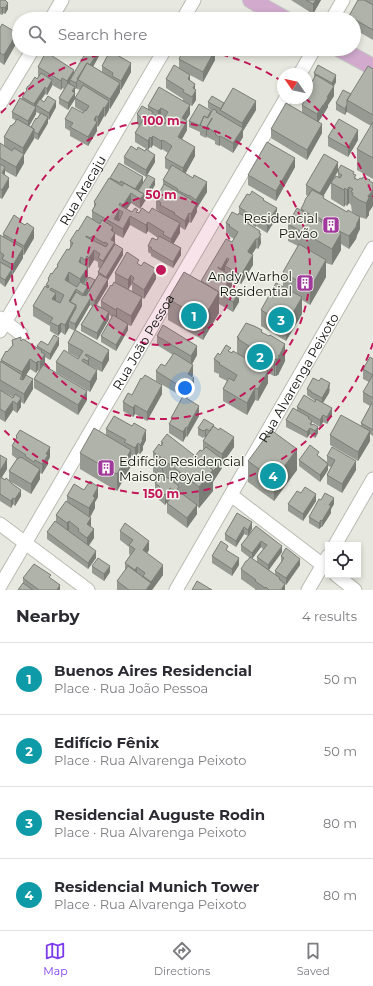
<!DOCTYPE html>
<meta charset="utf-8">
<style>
body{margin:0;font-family:Montserrat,sans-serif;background:#f2f2f3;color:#2b2b33}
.controls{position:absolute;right:12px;bottom:12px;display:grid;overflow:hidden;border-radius:0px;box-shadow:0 2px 6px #0003}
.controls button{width:36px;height:36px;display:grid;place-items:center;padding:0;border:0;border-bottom:1px solid #e1e1e2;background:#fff;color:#2b2b33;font:20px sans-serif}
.compass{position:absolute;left:277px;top:68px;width:36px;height:36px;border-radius:50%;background:#fff;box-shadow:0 2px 6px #0003;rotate:304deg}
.you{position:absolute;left:185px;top:388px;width:14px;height:14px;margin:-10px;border:3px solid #fff;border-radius:50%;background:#1a73e8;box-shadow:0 0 0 6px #1a73e833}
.badge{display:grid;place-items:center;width:26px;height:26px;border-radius:50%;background:#7c3aed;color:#fff;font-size:13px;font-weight:700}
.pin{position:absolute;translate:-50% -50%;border:2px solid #fff;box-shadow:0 1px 4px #0006}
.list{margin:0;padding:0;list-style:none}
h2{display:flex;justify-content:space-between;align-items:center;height:52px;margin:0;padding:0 16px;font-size:17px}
h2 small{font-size:13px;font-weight:400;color:#7c7c81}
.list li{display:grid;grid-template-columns:26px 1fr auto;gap:12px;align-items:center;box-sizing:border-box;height:72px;padding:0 16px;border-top:1px solid #e1e1e2}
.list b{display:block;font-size:15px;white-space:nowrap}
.list p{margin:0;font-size:13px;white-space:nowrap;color:#7c7c81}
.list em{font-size:13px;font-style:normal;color:#7c7c81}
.icon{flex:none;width:22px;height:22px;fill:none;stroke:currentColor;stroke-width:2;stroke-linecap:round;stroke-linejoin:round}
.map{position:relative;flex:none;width:373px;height:590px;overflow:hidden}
.search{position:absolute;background:#fff;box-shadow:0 2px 6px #0003;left:12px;right:12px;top:12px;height:44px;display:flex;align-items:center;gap:10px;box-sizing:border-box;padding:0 14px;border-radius:22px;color:#7c7c81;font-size:15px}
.sheet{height:340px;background:#fff}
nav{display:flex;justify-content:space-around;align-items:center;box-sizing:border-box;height:56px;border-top:1px solid #e1e1e2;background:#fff;font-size:11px;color:#7c7c81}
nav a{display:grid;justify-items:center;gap:2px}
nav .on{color:#7c3aed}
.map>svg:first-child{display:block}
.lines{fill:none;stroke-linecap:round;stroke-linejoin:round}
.minor-casing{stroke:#b9bbb3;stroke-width:15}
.major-casing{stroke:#c6c6c5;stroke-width:18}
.minor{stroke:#fff;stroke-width:13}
.major{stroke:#d1aace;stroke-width:16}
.wall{fill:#979a92;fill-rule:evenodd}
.shaded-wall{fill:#7b7d77}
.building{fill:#b0b3aa;stroke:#7b7d77;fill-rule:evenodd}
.ring{fill:none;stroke:#c2185b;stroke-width:2;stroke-dasharray:7 5}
.labels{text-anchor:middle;stroke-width:3;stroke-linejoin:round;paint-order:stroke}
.street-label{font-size:13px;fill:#10110e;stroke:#f4f6ed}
.poi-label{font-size:13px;fill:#10110e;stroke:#f4f6ed;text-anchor:end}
.centre{fill:#c2185b;stroke:#f4f6ed;stroke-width:2}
.ring-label{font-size:12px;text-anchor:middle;font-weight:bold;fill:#c2185b;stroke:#f4f6ed;stroke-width:3;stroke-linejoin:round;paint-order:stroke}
</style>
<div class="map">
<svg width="373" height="590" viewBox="0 0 373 590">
<rect width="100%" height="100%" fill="#e7e9e0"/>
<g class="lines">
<defs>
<g id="minor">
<path d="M 51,19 L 62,0"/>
<path d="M 183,19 L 194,0"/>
<path d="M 332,19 L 343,0"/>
<path d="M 300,74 L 314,49"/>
<path d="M 0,104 L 33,49"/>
<path d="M 0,318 L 21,334"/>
<path id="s1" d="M 0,331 L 165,49"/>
<path d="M 231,495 L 328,569"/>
<path d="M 0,524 L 88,590"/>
<path d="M 335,545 L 373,479"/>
<path d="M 336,575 L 355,590"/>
<path id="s2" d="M 0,586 L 286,98"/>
<path id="s3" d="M 176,590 L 373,248"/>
<path d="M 308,590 L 328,556"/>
</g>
<path id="major" d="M 251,0 L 285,19
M 340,49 L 373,67"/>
</defs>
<use href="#minor" class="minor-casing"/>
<use href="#major" class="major-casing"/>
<use href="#minor" class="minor"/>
<use href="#major" class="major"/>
</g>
<path class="wall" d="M 0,0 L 8,9 L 5,14 L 3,13 L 2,15 L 0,14 Z
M 291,0 L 321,0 L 313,14 Z
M 358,0 L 373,0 L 373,40 L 354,29 L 354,19 L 349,19 L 349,16 Z
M 0,28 L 17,42 L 4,65 L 0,62 Z
M 100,49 L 100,54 L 93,67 L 102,72 L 102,66 L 131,72 L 121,90 L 120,90 L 120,92 L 110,109 L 109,108 L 109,110 L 105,117 L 104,116 L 98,127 L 97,126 L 97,131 L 88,146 L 70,136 L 70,131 L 65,128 L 65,119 L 83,113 L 83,112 L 75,107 L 75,98 L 80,90 L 77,89 L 77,87 L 76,89 L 75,89 L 75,99 L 68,110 L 59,104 L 59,98 L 64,89 L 62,88 L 61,90 L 52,85 L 52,86 L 47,95 L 45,94 L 41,100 L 56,107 L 49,120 L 48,119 L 48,123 L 38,140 L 34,138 L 24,155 L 24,163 L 16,177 L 5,171 L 5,175 L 9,187 L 2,199 L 0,198 L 0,143 L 4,146 L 4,137 L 16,121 L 12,118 L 12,112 L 22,99 L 22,97 L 26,92 L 26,89 L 37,79 L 38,77 L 38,67 L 74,73 ZM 36,107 L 36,112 L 40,114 L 37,119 L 31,127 L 29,126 L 36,114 Z
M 184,49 L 216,49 L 215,50 L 215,60 L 203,82 L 190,75 L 190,81 L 196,100 L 192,106 L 183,101 L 183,99 L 166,88 L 166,79 L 179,68 L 179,59 Z
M 373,69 L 373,179 L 357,170 L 357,149 L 371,126 L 347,112 L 347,111 L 345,115 L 336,110 L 336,103 L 351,94 Z
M 314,73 L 336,82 L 334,86 L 334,96 L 328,105 L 328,107 L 323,115 L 318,122 L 322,133 L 307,160 L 271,138 L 271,129 L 302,112 L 302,105 L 308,95 L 308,88 L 314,79 Z
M 159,87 L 190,114 L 186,120 L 187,130 L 182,139 L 195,156 L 185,173 L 207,192 L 197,208 L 197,212 L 191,223 L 189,222 L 185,230 L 180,227 L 180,233 L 173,244 L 181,255 L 173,268 L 151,256 L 151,254 L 148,252 L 148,246 L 157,240 L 158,238 L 148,231 L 146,234 L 130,225 L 123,238 L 115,234 L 115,245 L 123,255 L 108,280 L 108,286 L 96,305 L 101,308 L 101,301 L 115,282 L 115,273 L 139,264 L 156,279 L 144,299 L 142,298 L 142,306 L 131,326 L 128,325 L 128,330 L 116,351 L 101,342 L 101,336 L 112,317 L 109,315 L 109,319 L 97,340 L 81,331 L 81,325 L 92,306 L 90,305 L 75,330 L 109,360 L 102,372 L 89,365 L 97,379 L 90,392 L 56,372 L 56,362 L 78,358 L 68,352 L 68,343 L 75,331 L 69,328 L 65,335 L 61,332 L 58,336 L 50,331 L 50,326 L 33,316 L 33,306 L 46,287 L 46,285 L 48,282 L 48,279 L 57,268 L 57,265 L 70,248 L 70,241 L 78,231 L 92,219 L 92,211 L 94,207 L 94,202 L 110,178 L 155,185 L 140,209 L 131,203 L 127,209 L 132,212 L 139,213 L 160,212 L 156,209 L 156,199 L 163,186 L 163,180 L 169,170 L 165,168 L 165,158 L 168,153 L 162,149 L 161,150 L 153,145 L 151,148 L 150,147 L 148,150 L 135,142 L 135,133 L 139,126 L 137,124 L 137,114 L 148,109 L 148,106 ZM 161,117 L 164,119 L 164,123 L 159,120 ZM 94,260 L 98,262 L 98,267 L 100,269 L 98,272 L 98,276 L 95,280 L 84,284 L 83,284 L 88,277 L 86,266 L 87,266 L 89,268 ZM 131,285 L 132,285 L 132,291 L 128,289 Z
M 208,102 L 224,103 L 256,110 L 243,131 L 243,137 L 233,153 L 220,145 L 219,146 L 215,144 L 215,141 L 207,137 L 207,135 L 206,138 L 200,135 L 200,132 L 189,127 L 189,121 L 211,112 L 212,111 L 208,108 Z
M 328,137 L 358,140 L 348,157 L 328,146 Z
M 124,157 L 155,162 L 146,177 L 124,164 Z
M 295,167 L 276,201 L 248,185 L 248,175 Z
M 338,170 L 354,174 L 356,179 L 358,180 L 360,178 L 369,212 L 369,215 L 366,219 L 360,217 L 360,229 L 357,235 L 356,239 L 349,249 L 341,244 L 341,250 L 332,265 L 326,263 L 326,277 L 310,305 L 302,300 L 302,314 L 286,341 L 261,326 L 261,310 L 283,286 L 283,272 L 298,246 L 288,241 L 288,224 L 301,211 L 301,209 L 308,196 L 306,195 L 306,185 L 338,171 L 334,178 L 335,178 L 338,177 ZM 331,183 L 331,199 L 344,207 L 345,205 L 347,206 L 349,203 L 351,205 L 352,212 L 356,214 L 347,212 L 324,199 L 323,196 Z
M 250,195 L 264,200 L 277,217 L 267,233 L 256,226 L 255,227 L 249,223 L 249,224 L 260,234 L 261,243 L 258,249 L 256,248 L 252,254 L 253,265 L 241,284 L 232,279 L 232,286 L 230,288 L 239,302 L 233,312 L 219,304 L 219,313 L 203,340 L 168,320 L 168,299 L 201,281 L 232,242 L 234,239 L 229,236 L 229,234 L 226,233 L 226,223 L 238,215 L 239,213 L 239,207 Z
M 21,222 L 34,238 L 24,255 L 23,255 L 23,258 L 5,287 L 0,283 L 0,235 L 3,237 L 3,234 Z
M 262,332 L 285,361 L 279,373 L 279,372 L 279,374 L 276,376 L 274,376 L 268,373 L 268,383 L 258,401 L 255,400 L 247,415 L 223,401 L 223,389 L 227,381 L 219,377 L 219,374 L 214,372 L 214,359 L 220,355 L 231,352 L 237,354 L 237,337 Z
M 157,336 L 197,355 L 192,364 L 193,375 L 192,376 L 194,387 L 187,399 L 199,416 L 187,437 L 186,436 L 183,442 L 169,433 L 169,424 L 171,421 L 171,418 L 183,397 L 156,381 L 156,371 L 165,366 L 173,355 L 157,345 Z
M 12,340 L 21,341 L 37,348 L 37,346 L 59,345 L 50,360 L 45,357 L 45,364 L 44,365 L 87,400 L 78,415 L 34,388 L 34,379 L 39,371 L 38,370 L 36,373 L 30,369 L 26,375 L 33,389 L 24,404 L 21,402 L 21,407 L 17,413 L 13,410 L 5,422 L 0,419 L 0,390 L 13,398 L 13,397 L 0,390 L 0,361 L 1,362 L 1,360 L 12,346 Z
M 373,359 L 373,436 L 370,434 L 370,441 L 358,461 L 330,445 L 330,435 L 361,426 L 361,423 L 370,406 L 363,402 L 363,392 L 369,382 L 363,379 L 363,369 Z
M 307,389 L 330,389 L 329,393 L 323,403 L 332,415 L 327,424 L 323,422 L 320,427 L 312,422 L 312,425 L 318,433 L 315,438 L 310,434 L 307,438 L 286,427 L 286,420 L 297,411 L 297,407 L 315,402 L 315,401 L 307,395 Z
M 162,394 L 147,421 L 135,414 L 133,417 L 123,411 L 123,402 L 132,395 Z
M 214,427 L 234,447 L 222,464 L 222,468 L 213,482 L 213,491 L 199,508 L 197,506 L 197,514 L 187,528 L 167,513 L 167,503 L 171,498 L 165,505 L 158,499 L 158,495 L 155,493 L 155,483 L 159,477 L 153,473 L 153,452 L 161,446 L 161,442 L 195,456 L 203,450 L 203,441 L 205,438 L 204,437 L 203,438 L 198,435 L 198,428 Z
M 106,429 L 146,440 L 143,446 L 143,450 L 140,454 L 138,453 L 135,458 L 131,455 L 131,466 L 117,491 L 80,469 L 80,453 L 106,435 Z
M 16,436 L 50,457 L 48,461 L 48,464 L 42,474 L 40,473 L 40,479 L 31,494 L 11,482 L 11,483 L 21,496 L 15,506 L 13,504 L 11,508 L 0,501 L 0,455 L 7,469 L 2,477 L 5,480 L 9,480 L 9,471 L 17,459 L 12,455 L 12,446 L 16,439 Z
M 319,456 L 327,462 L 327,456 L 356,470 L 342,493 L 327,484 L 327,475 L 331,467 L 328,466 L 328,470 L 320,482 L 299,466 L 299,460 Z
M 248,461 L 297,470 L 274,501 L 248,482 Z
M 84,490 L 98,497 L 95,502 L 95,508 L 90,518 L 91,526 L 94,538 L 89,546 L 96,558 L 88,569 L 47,539 L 47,532 L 56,521 L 56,515 L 67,501 L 67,496 Z
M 301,493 L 316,501 L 303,521 L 288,511 L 288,504 Z
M 321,500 L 334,504 L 331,509 L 331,513 L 322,527 L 321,527 L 319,529 L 309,523 L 309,517 Z
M 237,513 L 252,529 L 248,535 L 256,526 L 282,552 L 269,570 L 275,575 L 275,571 L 281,562 L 281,556 L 300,565 L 286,585 L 285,584 L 285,590 L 255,590 L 255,589 L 241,579 L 241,569 L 250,558 L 241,551 L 241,545 L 248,536 L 244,534 L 236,547 L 225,540 L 225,534 ZM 261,547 L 263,549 L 257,557 L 257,562 L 252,559 Z
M 120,531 L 149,550 L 147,553 L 163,575 L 152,590 L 117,590 L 117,581 L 125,571 L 125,563 L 130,555 L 129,554 L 129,547 L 120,540 Z
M 228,551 L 239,565 L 232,576 L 212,563 L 212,556 Z
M 92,566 L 110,572 L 104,581 L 92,573 Z
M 23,578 L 51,579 L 60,590 L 18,590 L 23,583 Z"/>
<path class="shaded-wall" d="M 316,0 L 321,0 L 313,14 L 313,4 Z
M 8,3 L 8,9 L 5,14 L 5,8 Z
M 3,7 L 3,13 L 2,15 L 2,8 Z
M 17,33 L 17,42 L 4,65 L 4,55 Z
M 100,49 L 100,54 L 90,72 L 90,66 Z
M 215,50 L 215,60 L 203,82 L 203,72 Z
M 131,63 L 131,72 L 121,90 L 121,81 Z
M 74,70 L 74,79 L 70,80 L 70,86 L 67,91 L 67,81 Z
M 190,75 L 190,84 L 188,79 Z
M 336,75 L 336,82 L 332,89 L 334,86 L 334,96 L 328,105 L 328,107 L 323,115 L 323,106 L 327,97 L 332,89 L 332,83 Z
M 62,78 L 62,88 L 61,90 L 61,81 Z
M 52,80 L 52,86 L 47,95 L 47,89 Z
M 77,80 L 77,87 L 76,89 L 76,83 Z
M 120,83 L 120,92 L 110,109 L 110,99 Z
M 195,84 L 195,92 L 196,90 L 196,100 L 192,106 L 193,88 Z
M 45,87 L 45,94 L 37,106 L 36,105 L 36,114 L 28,128 L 28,121 L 34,110 L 34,104 Z
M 75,87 L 75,99 L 68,110 L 68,103 L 72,91 Z
M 56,101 L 56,107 L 49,120 L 49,113 Z
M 109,101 L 109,110 L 105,117 L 105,108 Z
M 256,101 L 256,110 L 243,131 L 243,137 L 233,153 L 233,143 L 242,129 L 242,123 Z
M 347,104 L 347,111 L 345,115 L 345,109 Z
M 190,105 L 190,114 L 182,127 L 182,118 Z
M 323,105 L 323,115 L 317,124 L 317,114 Z
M 104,107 L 104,116 L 98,127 L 98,117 Z
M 161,108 L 161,117 L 158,121 L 158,111 Z
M 96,116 L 96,123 L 97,122 L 97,131 L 88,146 L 88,137 L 94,120 Z
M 48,117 L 48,123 L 38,140 L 38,134 Z
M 212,118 L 212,128 L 207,127 L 207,135 L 206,138 L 206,128 Z
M 187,121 L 187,130 L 178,146 L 178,137 Z
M 322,124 L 322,133 L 307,160 L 307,150 Z
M 34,129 L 34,139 L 24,155 L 24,163 L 16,177 L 16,167 L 23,156 L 23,148 Z
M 358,130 L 358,140 L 348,157 L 348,148 Z
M 153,136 L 153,145 L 151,148 L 151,138 Z
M 220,136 L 220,145 L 219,146 L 219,137 Z
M 150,137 L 150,147 L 148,150 L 148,141 Z
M 162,140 L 162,149 L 161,150 L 161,141 Z
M 195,147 L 195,156 L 183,178 L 183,168 Z
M 155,155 L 155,162 L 146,177 L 146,170 Z
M 295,158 L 295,167 L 276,201 L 276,191 Z
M 338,162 L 338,171 L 320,202 L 320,193 Z
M 5,167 L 5,177 L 2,173 Z
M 143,177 L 143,183 L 135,196 L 135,190 Z
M 9,178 L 9,187 L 2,199 L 2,190 Z
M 155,179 L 155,185 L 140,209 L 140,199 Z
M 207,182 L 207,192 L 197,208 L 197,212 L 191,223 L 191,214 L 196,204 L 196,200 Z
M 349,187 L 349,203 L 347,206 L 347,190 Z
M 345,188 L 345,205 L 344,207 L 344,190 Z
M 373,190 L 373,206 L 369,212 L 369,215 L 366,219 L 366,203 L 368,196 Z
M 131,193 L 131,203 L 123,214 L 123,205 Z
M 120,203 L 119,220 L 116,225 L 114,219 Z
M 277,208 L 277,217 L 267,233 L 267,223 Z
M 189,213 L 189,222 L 185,230 L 185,221 Z
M 130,216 L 130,225 L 123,238 L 123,229 Z
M 256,216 L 256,226 L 255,227 L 255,218 Z
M 360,217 L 360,229 L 357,235 L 356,239 L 349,249 L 349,236 Z
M 148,222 L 148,231 L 146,234 L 146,225 Z
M 180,223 L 180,233 L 171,248 L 171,239 Z
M 113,227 L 113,236 L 115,233 L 115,252 L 103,270 L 103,261 L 111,230 Z
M 34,228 L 34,238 L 24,255 L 24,246 Z
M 260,231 L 261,243 L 258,249 L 258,239 L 259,233 Z
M 341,233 L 341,250 L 332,265 L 332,249 Z
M 256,239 L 256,248 L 248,261 L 248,251 Z
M 23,248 L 23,258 L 13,274 L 13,265 Z
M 181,248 L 181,255 L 173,268 L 173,262 Z
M 123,249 L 123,255 L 108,280 L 108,286 L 95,308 L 95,301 L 106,282 L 106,277 Z
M 94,250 L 94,260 L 89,268 L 89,258 Z
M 253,255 L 253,265 L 241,284 L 241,275 Z
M 87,256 L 87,266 L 85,269 L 85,260 Z
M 81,257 L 81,267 L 79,262 Z
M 227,258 L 227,266 L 225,266 L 225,270 L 221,278 L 221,269 Z
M 326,260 L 326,277 L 310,305 L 310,288 Z
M 88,267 L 88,277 L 80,289 L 80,279 Z
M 12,269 L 12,275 L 5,287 L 5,280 Z
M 156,269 L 156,279 L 144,299 L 144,290 Z
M 69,272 L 69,282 L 65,280 Z
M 131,275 L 131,285 L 128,290 L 128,280 Z
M 232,276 L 232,286 L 226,295 L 226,285 Z
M 88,286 L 88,292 L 83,303 L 83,294 Z
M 76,289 L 76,298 L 72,306 L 69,301 Z
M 219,292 L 219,313 L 203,340 L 203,319 Z
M 56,293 L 56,302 L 52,299 Z
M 239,293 L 239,302 L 233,312 L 233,302 Z
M 142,297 L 142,306 L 131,326 L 131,316 Z
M 302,297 L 302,314 L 286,341 L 286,325 Z
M 90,299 L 90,305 L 75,331 L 75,324 Z
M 76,305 L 76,315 L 69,321 L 69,328 L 65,335 L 65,325 Z
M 117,308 L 117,318 L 116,320 L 116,310 Z
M 109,312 L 109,319 L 97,340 L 97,333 Z
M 61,323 L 61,332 L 58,336 L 58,326 Z
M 128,324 L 128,330 L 116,351 L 116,345 Z
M 59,338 L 59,345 L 50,360 L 50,354 Z
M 285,344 L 285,361 L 279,373 L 279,356 Z
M 197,346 L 197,355 L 191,366 L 191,356 Z
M 253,346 L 253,363 L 252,364 L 252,348 Z
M 109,350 L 109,360 L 102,372 L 102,363 Z
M 42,351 L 42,359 L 45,354 L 45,364 L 40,372 L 40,362 L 41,352 Z
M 279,357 L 279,374 L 276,376 L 276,360 Z
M 30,359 L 30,369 L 22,381 L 22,372 Z
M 89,359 L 89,368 L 88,370 L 88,361 Z
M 275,359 L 275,376 L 274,376 L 274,360 Z
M 38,361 L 38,370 L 36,373 L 36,363 Z
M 193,365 L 193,375 L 188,383 L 188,374 Z
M 97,370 L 97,379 L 90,392 L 90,382 Z
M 268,371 L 268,383 L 258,401 L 258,389 Z
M 194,378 L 194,387 L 186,399 L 186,390 Z
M 33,379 L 33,389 L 24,404 L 24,394 Z
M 330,383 L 329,393 L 322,404 L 322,398 Z
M 162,385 L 162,394 L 147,421 L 147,412 Z
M 255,388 L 255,400 L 247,415 L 247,403 Z
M 87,391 L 87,400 L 78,415 L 78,405 Z
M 21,398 L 21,407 L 17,413 L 17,404 Z
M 13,401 L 13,410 L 5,422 L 5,412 Z
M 135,405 L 135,414 L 133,417 L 133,408 Z
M 199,406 L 199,416 L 187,437 L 187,428 Z
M 332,408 L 332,415 L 327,424 L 327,417 Z
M 323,415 L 323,422 L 320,427 L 320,420 Z
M 186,427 L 186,436 L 183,442 L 183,432 Z
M 318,427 L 318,433 L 315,438 L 315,431 Z
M 310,428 L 310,434 L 307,438 L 307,432 Z
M 206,429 L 206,436 L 205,438 L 205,431 Z
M 146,430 L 146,440 L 143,446 L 143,450 L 140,454 L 140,445 L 142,439 Z
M 370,431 L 370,441 L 358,461 L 358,452 Z
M 234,437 L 234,447 L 222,464 L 222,454 Z
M 138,443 L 138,453 L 135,458 L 135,448 Z
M 50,447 L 50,457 L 48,461 L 48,464 L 42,474 L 42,464 L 46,454 Z
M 297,449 L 297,470 L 274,501 L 274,480 Z
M 131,450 L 131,466 L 117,491 L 117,474 Z
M 163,457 L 163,478 L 162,479 L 162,458 Z
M 7,459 L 7,469 L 0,480 L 0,471 Z
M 222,459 L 222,468 L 213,482 L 213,491 L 199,508 L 199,487 Z
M 356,461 L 356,470 L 342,493 L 342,484 Z
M 328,464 L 328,470 L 320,482 L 320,475 Z
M 40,469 L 40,479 L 31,494 L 31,484 Z
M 98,487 L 98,497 L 95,502 L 95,508 L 89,518 L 89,508 L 93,496 Z
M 170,488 L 170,498 L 165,505 L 165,495 Z
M 21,490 L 21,496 L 15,506 L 15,499 Z
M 316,494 L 316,501 L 303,521 L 303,514 Z
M 13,498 L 13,504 L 11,508 L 11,501 Z
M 334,498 L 334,504 L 331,509 L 331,513 L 322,527 L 322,521 L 329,505 Z
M 197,505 L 197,514 L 187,528 L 187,518 Z
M 91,518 L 91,528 L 87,524 Z
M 321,520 L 321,527 L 319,529 L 319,523 Z
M 69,521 L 69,530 L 67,532 L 67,523 Z
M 252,522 L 252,529 L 248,536 L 248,530 Z
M 244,527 L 244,534 L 236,547 L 236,541 Z
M 94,529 L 94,538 L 87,547 L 87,538 Z
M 149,541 L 149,550 L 143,560 L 143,550 Z
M 261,541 L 261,547 L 252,559 L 252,553 Z
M 282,546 L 282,552 L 268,571 L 268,565 Z
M 96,551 L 96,558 L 88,569 L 88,563 Z
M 239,558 L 239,565 L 232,576 L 232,569 Z
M 300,559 L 300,565 L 286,585 L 286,578 Z
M 163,565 L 163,575 L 152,590 L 146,590 L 151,584 L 151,582 Z
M 110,566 L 110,572 L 104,581 L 104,574 Z
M 137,567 L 137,577 L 135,580 L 135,570 Z
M 285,584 L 285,590 L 281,590 Z
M 60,585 L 60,590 L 57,590 Z"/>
<path class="building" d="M 0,0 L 5,0 L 8,3 L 5,8 L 3,7 L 2,8 L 0,7 Z
M 306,0 L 316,0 L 313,4 Z
M 358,0 L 364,0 L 373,5 L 373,30 L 349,16 Z
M 252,12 L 265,19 L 249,19 Z
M 2,24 L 17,33 L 4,55 L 0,53 L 0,28 Z
M 88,49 L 100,49 L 90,65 L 87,63 L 76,83 L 70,80 Z
M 184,49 L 191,50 L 191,49 L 213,49 L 215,50 L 203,72 L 179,59 Z
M 110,51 L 131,63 L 121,81 L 112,76 L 113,73 L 102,66 Z
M 46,52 L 74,70 L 67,81 L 62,78 L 61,81 L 38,67 Z
M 87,63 L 120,83 L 110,99 L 77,79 Z
M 174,65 L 190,75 L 188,79 L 195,84 L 193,88 L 196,90 L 192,97 L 183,92 L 184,90 L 166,79 Z
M 318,65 L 336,75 L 332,83 L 314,73 Z
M 368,66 L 373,69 L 373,115 L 347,100 Z
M 41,73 L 52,80 L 47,89 L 45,87 L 34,104 L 22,97 L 27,90 L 26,89 L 28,86 L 29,86 L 35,77 L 37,79 Z
M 316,75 L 334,86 L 327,97 L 328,98 L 323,106 L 323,105 L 317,114 L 302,105 L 306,98 L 307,98 L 307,96 L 311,90 L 308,88 Z
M 68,83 L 75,87 L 72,91 L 75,93 L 68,103 L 59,98 Z
M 83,85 L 109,101 L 105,108 L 104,107 L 98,117 L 96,116 L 94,120 L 97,122 L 88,137 L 70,127 L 73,123 L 65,119 L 72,107 L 83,113 L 85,110 L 86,111 L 89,106 L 75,98 Z
M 159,87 L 190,105 L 182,118 L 187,121 L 178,137 L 195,147 L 183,168 L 165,158 L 172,146 L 166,142 L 162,140 L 161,141 L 153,136 L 151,138 L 150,137 L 148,141 L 135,133 L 143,120 L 137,114 L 142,106 L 153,112 L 151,115 L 165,124 L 167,120 L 164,118 L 168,112 L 161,108 L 158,111 L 148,106 Z
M 233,88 L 256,101 L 242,123 L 220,110 Z
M 343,90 L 351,94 L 347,100 L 347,104 L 345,109 L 336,103 Z
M 48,96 L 56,101 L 49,113 L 36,105 L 40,99 L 44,102 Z
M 212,96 L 224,103 L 221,109 L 208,102 Z
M 20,98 L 36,107 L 28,121 L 12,112 Z
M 286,103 L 322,124 L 307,150 L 271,129 Z
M 199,104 L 211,111 L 207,118 L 204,116 L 200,125 L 201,126 L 189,121 Z
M 213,109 L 217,111 L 216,112 L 243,128 L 233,143 L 220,136 L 219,137 L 215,134 L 216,133 L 207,127 L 212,119 L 212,118 L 206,128 L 200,125 L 204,116 L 208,118 Z
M 41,113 L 48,117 L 38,134 L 34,132 L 34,129 L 31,127 L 36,118 L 37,119 Z
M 17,119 L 34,129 L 23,148 L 4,137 L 11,125 L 12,126 L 13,124 L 14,124 Z
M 339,119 L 358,130 L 348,148 L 328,137 Z
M 373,122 L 373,158 L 357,149 Z
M 267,142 L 295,158 L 276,191 L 248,175 Z
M 0,143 L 12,151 L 14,148 L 24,154 L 16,167 L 0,158 Z
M 131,146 L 137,150 L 138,147 L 145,151 L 146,149 L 155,155 L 146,170 L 124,157 Z
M 324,154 L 338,162 L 320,193 L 306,185 Z
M 119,163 L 143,177 L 135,189 L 124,183 L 121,181 L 120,183 L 110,178 Z
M 0,164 L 5,167 L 2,173 L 9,178 L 2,190 L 0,189 Z
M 172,165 L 193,178 L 194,175 L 207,182 L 196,200 L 189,195 L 189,196 L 177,190 L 178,189 L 163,180 Z
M 341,165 L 354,172 L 353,174 L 356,175 L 354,178 L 358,180 L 360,178 L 362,179 L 363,177 L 370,180 L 369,180 L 373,183 L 373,190 L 368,196 L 369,198 L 366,203 L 359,200 L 352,195 L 353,193 L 351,192 L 353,189 L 349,187 L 347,190 L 345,188 L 344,190 L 331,183 L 334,178 L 335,178 L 336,176 L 340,178 L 342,175 L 338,173 L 339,171 L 338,170 Z
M 148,175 L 155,179 L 144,197 L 144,194 L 138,191 Z
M 109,178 L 122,186 L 124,183 L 144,194 L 140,199 L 131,193 L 123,205 L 120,203 L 119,205 L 132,212 L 135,208 L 138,210 L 136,212 L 139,213 L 142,208 L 149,213 L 152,208 L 180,223 L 171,239 L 164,235 L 163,234 L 164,232 L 148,222 L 146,225 L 130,216 L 123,229 L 92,211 L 96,204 L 94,202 ZM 119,210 L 123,212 L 119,221 L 114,219 Z
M 164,184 L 197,203 L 191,214 L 189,213 L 185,221 L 174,214 L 175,213 L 160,205 L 161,203 L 156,199 Z
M 312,190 L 324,196 L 323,198 L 347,212 L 348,210 L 360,217 L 357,223 L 356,227 L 349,236 L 337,230 L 338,229 L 314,215 L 313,216 L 301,209 L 304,203 L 306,198 L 308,196 Z
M 252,191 L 264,199 L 263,200 L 277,208 L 267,223 L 256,216 L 255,218 L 239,207 L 247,194 L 250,195 Z
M 297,208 L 341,233 L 332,249 L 288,224 Z
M 232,212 L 238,215 L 239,213 L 249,219 L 247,223 L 260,231 L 259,233 L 261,234 L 258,239 L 256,239 L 248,251 L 248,252 L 253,255 L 241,275 L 225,266 L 229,259 L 227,258 L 221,269 L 218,267 L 218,268 L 232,276 L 226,285 L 239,293 L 233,302 L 219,294 L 219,292 L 201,281 L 226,239 L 232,242 L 238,232 L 229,226 L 230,225 L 226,223 Z
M 14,215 L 21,220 L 20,222 L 25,225 L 27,223 L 34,228 L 24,246 L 3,234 Z
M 87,216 L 100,224 L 102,220 L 113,227 L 111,230 L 115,233 L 111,240 L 115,242 L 103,261 L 98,258 L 100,254 L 94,250 L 89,258 L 87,256 L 85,260 L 81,257 L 79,262 L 88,267 L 80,279 L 69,272 L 65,280 L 77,287 L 80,282 L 88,286 L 83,294 L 76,289 L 69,301 L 76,305 L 65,325 L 61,323 L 58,326 L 50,322 L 53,318 L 33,306 L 45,286 L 48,288 L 49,286 L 46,285 L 49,280 L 48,279 L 51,273 L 52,274 L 56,268 L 57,268 L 58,266 L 57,265 L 67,249 L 69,250 L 73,243 L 70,241 L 77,230 L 78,231 ZM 86,236 L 91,238 L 92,236 L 104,243 L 105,242 L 108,244 L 106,247 L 86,237 ZM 51,288 L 64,295 L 60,303 L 52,299 L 56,293 L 50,290 Z
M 0,235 L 23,248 L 13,265 L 2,259 L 4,255 L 0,252 Z
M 159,236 L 181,248 L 173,262 L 151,249 L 152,248 L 148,246 L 152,238 L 157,240 Z
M 115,244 L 123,249 L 106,277 L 98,272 Z
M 299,244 L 326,260 L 310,288 L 283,272 Z
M 127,252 L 139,260 L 137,263 L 141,266 L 144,262 L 156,269 L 144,290 L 132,282 L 134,278 L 131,275 L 128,280 L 115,273 Z
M 0,262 L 12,269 L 5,280 L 0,277 Z
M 184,272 L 219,292 L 203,319 L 168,299 Z
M 99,274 L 108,279 L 95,301 L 90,299 L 75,324 L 69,321 L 76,308 L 76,305 L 70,302 L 76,292 L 83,296 L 84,295 L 86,296 Z
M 89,277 L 95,280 L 88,292 L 88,286 L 84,284 Z
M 114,282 L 142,297 L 131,316 L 117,308 L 116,310 L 101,301 L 111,285 L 112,286 Z
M 276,283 L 302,297 L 286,325 L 261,310 Z
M 94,304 L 109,312 L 97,333 L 81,325 Z
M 113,315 L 128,324 L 116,345 L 101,336 Z
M 246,323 L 254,326 L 262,330 L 261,332 L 269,336 L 270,335 L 285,344 L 279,356 L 278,355 L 279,357 L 276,360 L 275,359 L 274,360 L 260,352 L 261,351 L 253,346 L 252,348 L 238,339 L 239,338 L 237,337 L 238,336 Z
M 163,325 L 197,346 L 191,356 L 157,336 Z
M 75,330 L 109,350 L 102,363 L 86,354 L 85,355 L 89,358 L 89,359 L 88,361 L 83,359 L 82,361 L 97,370 L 90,382 L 56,362 L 64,350 L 78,359 L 83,351 L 68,343 Z
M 54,335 L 59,338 L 50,354 L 37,346 L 41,341 L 48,345 Z
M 21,337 L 21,341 L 23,339 L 42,351 L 41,352 L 45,354 L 40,362 L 38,361 L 36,363 L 30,359 L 22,372 L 1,360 L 6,351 L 7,352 L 13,345 L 12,340 Z
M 226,345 L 231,348 L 228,351 L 232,353 L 233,351 L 268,371 L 258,389 L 255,388 L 247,403 L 223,389 L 229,378 L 234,381 L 237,375 L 219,364 L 220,363 L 214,359 L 218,353 L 220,355 Z
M 174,353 L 193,365 L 188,374 L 194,378 L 186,390 L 156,371 L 161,364 L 165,366 Z
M 370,357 L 373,359 L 373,398 L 363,392 L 373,375 L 363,369 Z
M 0,361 L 22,375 L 20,379 L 23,380 L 26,375 L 33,379 L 24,394 L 0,380 Z
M 43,365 L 87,391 L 78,405 L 34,379 Z
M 145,375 L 162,385 L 147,412 L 135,405 L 133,408 L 123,402 L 128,393 L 132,395 L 141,378 L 142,379 Z
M 313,378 L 319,381 L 321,378 L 330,383 L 328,386 L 329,386 L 322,398 L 311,392 L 311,391 L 307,389 Z
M 0,390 L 13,398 L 15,394 L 21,398 L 17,404 L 13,401 L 5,412 L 0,409 Z
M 304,395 L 315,402 L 316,399 L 332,408 L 327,417 L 323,415 L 320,420 L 297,407 Z
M 183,396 L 199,406 L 187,428 L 186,427 L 183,432 L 169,424 L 172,419 L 171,418 Z
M 372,403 L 373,404 L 373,430 L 361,423 Z
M 293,408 L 309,417 L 308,418 L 312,421 L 310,424 L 312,425 L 313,424 L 318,427 L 315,431 L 310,428 L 307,432 L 286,420 Z
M 341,415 L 370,431 L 358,452 L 330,435 Z
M 114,416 L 132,426 L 134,423 L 146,430 L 142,439 L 143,440 L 140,445 L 138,443 L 135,448 L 124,442 L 126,440 L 106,429 Z
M 204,419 L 214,425 L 210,431 L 206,429 L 205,431 L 204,430 L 203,431 L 198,428 Z
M 213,426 L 219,430 L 220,428 L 234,437 L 222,454 L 203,441 Z
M 94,428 L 131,450 L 117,474 L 80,453 Z
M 20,430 L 50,447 L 46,454 L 48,455 L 42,464 L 35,460 L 34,462 L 25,456 L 26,455 L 12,446 L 17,437 L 16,436 Z
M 271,430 L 297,449 L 274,480 L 248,461 Z
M 167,434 L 213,470 L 199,487 L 164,460 L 166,459 L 163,457 L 162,458 L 153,452 L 159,444 L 161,446 L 163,443 L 161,442 Z
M 310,445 L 319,452 L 317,455 L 328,464 L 320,475 L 299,460 Z
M 206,447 L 222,459 L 213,472 L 213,470 L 195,456 L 200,450 L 202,451 Z
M 332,447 L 356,461 L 342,484 L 327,475 L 335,460 L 327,456 Z
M 0,455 L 7,459 L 0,471 Z
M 19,457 L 21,458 L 21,457 L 40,469 L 31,484 L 9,471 L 17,459 L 18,459 Z
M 162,474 L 179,486 L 177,490 L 197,505 L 187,518 L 167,503 L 175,492 L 170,488 L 165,495 L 158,490 L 160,487 L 155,483 Z
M 0,477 L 5,480 L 6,478 L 11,482 L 11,483 L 21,490 L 15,499 L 13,498 L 11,501 L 0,494 Z
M 90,481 L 98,487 L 93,496 L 95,498 L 89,508 L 67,496 L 74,484 L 84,490 Z
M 305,487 L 316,494 L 303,514 L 288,504 L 297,491 L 301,493 Z
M 325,493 L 334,498 L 329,505 L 331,506 L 322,521 L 321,520 L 319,523 L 309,517 L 319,499 L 321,500 Z
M 66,501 L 91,518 L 87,524 L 94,529 L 87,538 L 78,531 L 79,529 L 69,521 L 67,523 L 56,515 Z
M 237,513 L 252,522 L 248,530 L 244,527 L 236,541 L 225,534 Z
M 55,521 L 96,551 L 88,563 L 47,532 Z
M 125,523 L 149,541 L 143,550 L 163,565 L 151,582 L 143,576 L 145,573 L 137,567 L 135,570 L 125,563 L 135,549 L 129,545 L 133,540 L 120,531 Z
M 256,526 L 282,546 L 268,565 L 257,557 L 267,545 L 261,541 L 252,553 L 241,545 Z
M 221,541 L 228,546 L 226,550 L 239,558 L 232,569 L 212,556 Z
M 286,548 L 300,559 L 286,578 L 275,571 L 284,558 L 281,556 Z
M 250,557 L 280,578 L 279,579 L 285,584 L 281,590 L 269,590 L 266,587 L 265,588 L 255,581 L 256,580 L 241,569 L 246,561 L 247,561 Z
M 98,558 L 110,566 L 104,574 L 92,566 Z
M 34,564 L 51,575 L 49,577 L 60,585 L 57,590 L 39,590 L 23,578 Z
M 128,566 L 151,583 L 146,590 L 129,590 L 117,581 Z
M 197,581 L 212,590 L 192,590 Z
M 23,583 L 33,590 L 18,590 Z"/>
<circle cx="161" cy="270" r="75" fill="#c2185b" fill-opacity=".12"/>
<g class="ring">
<circle cx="161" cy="270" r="75"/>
<circle cx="161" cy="270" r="149"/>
<path d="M373 343A224 224 0 0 1 1 427M1 113A224 224 0 0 1 124 49M198 49A224 224 0 0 1 283 82M305 98A224 224 0 0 1 373 197"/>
</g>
<defs>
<symbol id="building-square" viewBox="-11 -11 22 22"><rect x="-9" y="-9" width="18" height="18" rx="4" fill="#a1399c" stroke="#f4f6ed"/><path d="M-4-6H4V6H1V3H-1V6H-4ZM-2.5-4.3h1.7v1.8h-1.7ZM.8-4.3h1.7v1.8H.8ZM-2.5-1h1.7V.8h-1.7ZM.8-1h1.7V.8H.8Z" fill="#fff"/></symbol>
</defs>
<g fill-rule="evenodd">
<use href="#building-square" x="321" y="215" width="20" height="20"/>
<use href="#building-square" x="295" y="273" width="20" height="20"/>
<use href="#building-square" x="96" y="458" width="20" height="20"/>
</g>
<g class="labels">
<g class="street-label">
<text dy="5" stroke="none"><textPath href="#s1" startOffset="163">Rua Aracaju</textPath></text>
<text dy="5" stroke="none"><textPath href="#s2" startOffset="283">Rua João Pessoa</textPath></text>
<text dy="5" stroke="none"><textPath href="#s3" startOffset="245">Rua Alvarenga Peixoto</textPath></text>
</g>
<g class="poi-label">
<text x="318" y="223">Residencial<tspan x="318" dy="15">Pavão</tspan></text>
<text x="292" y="281">Andy Warhol<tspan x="292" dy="15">Residential</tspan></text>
<text x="119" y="466" text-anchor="start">Edifício Residencial<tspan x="119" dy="15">Maison Royale</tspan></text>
</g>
</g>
<circle cx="161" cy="270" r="6" class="centre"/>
<g class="ring-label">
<text x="161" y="125">100 m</text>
<text x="161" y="199">50 m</text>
<text x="161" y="498">150 m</text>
</g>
</svg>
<div class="controls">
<button><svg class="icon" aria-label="locate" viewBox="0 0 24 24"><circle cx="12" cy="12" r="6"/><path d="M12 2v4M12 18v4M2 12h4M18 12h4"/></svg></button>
</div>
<svg class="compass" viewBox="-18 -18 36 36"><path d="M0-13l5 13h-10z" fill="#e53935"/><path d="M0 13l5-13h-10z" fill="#7c7c81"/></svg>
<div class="you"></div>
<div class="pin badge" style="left:194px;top:316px;background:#0f9aa8">1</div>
<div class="pin badge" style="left:260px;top:357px;background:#0f9aa8">2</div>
<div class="pin badge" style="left:281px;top:320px;background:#0f9aa8">3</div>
<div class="pin badge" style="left:273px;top:476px;background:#0f9aa8">4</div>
<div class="search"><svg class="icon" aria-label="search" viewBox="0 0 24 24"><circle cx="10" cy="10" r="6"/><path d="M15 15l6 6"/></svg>Search here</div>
</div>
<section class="sheet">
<h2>Nearby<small>4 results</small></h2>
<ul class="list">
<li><span class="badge" style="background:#0f9aa8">1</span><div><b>Buenos Aires Residencial</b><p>Place · Rua João Pessoa</p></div><em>50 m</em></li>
<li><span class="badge" style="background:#0f9aa8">2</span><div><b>Edifício Fênix</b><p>Place · Rua Alvarenga Peixoto</p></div><em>50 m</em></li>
<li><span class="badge" style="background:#0f9aa8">3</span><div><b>Residencial Auguste Rodin</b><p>Place · Rua Alvarenga Peixoto</p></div><em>80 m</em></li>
<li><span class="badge" style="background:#0f9aa8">4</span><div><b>Residencial Munich Tower</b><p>Place · Rua Alvarenga Peixoto</p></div><em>80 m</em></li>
</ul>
</section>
<nav>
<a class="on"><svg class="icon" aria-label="map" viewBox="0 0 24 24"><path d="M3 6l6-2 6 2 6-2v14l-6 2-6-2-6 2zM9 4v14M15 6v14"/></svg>Map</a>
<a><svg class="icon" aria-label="directions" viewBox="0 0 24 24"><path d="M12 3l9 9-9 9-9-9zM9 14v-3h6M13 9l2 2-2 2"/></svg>Directions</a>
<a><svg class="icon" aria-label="saved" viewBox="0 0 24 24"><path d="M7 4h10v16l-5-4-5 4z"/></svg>Saved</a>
</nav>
